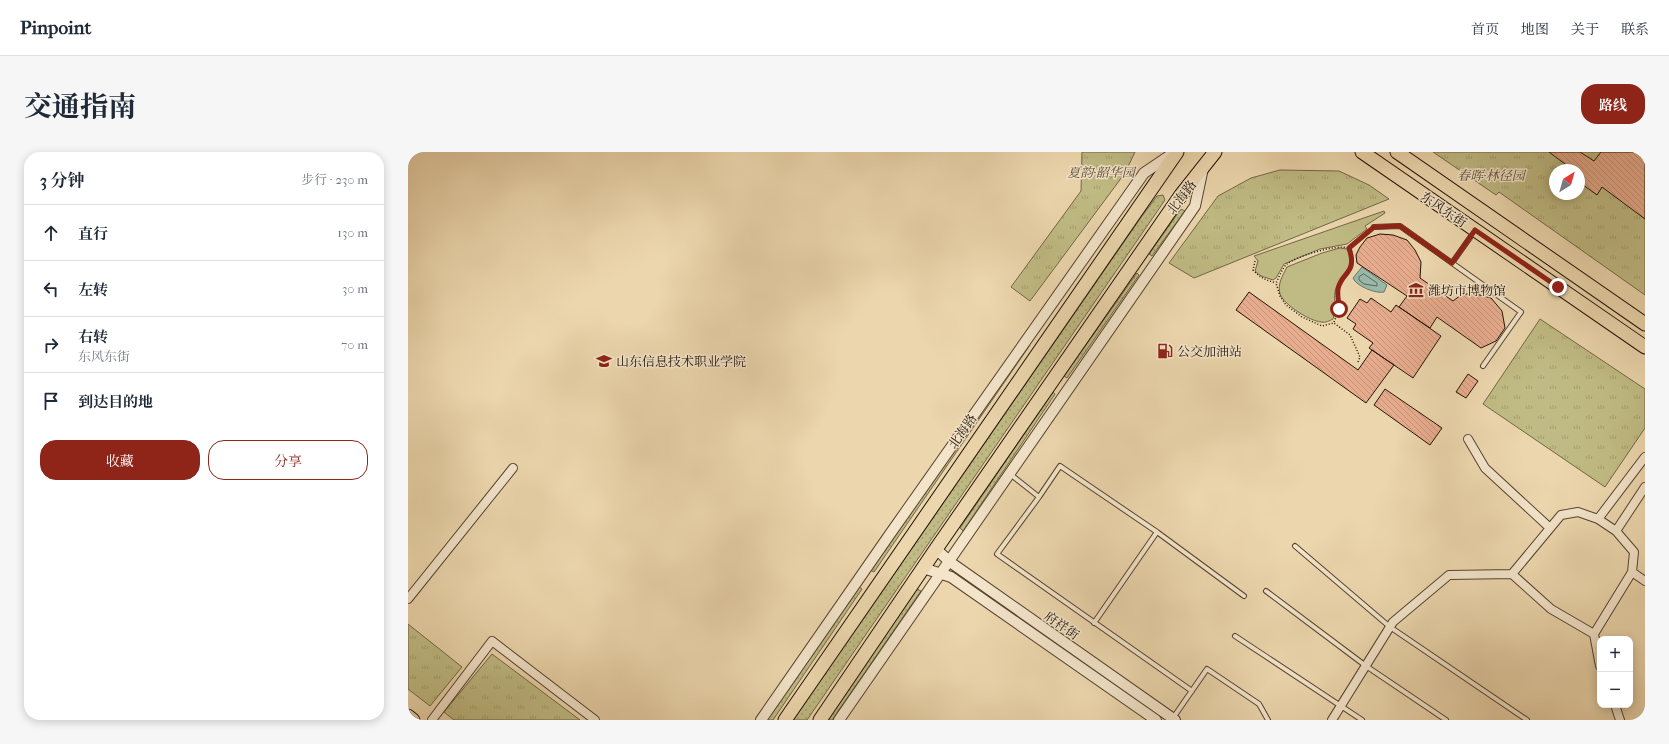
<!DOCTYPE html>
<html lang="zh">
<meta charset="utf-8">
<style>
body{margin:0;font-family:"IM FELL French Canon","Noto Serif SC",serif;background:#f6f6f7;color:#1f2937}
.controls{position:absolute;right:12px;bottom:12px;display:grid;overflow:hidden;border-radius:8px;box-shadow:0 2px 10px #0003}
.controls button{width:36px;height:36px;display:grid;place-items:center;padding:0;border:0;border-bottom:1px solid #e0e1e3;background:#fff;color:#1f2937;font:20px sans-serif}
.compass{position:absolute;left:1141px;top:12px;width:36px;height:36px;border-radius:50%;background:#fff;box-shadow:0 2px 10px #0003;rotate:37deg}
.stop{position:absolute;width:12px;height:12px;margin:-9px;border:3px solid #8f2418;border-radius:50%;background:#fff}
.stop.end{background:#8f2418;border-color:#fff;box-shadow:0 1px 4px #0008}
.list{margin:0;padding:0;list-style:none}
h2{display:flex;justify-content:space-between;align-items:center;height:52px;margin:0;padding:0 16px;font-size:17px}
h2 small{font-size:13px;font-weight:400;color:#747a83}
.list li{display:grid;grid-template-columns:26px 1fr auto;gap:12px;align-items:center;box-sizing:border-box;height:56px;padding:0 16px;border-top:1px solid #e0e1e3}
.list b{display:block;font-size:15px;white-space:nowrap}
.list p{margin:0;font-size:13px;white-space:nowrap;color:#747a83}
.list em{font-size:13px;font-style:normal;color:#747a83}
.actions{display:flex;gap:8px;padding:12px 16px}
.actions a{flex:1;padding:9px 0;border:1px solid #8f2418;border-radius:16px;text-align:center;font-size:14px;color:#8f2418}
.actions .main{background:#8f2418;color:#fff}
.icon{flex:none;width:22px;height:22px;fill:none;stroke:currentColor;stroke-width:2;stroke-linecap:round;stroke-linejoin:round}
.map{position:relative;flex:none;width:1237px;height:568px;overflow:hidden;border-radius:16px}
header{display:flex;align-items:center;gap:24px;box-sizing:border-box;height:56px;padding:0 20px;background:#fff;border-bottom:1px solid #e0e1e3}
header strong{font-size:19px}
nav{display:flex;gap:22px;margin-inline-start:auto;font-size:14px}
.intro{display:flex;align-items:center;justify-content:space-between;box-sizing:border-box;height:96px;padding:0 24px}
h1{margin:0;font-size:28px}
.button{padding:10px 18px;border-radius:16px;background:#8f2418;color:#fff;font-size:14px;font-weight:700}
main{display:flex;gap:24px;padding:0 24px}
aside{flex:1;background:#fff;border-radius:16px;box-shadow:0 2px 10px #0003}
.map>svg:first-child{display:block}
.grass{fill:#c0bb84;stroke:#726746}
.park{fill:url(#park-tufts);stroke:#726746;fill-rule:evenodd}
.garden{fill:url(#garden-dots);stroke:#726746}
.water{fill:#99b9a9;stroke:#6a7768}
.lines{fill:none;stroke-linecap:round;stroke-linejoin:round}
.shore{stroke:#5e6658;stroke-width:1}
.building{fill:url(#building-back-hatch);stroke:#231307}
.service-casing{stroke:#554430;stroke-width:6}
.minor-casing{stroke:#554430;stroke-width:10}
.tertiary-casing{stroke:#554430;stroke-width:12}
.primary-casing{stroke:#231307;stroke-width:15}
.path{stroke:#231307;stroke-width:1.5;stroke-dasharray:1 2;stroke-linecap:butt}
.service{stroke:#f3e4ca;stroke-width:4}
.minor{stroke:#f3e4ca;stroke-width:8}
.tertiary{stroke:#f3e4ca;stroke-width:10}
.primary{stroke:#ecd6ad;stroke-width:13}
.route{stroke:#8f2418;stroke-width:5}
.labels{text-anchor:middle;stroke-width:3;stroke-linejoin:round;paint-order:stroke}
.park-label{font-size:13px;font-style:italic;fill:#5a4e33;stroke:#f3e4ca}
.street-label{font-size:13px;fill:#231307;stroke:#f3e4ca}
.poi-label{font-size:13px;fill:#231307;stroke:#f3e4ca;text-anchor:start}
</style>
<header>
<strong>Pinpoint</strong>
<nav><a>首页</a><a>地图</a><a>关于</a><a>联系</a></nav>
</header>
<div class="intro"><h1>交通指南</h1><a class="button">路线</a></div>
<main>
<aside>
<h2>3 分钟<small>步行 · 230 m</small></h2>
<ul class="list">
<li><svg class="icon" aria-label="ahead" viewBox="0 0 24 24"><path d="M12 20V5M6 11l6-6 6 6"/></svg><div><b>直行</b></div><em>130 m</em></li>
<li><svg class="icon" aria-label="left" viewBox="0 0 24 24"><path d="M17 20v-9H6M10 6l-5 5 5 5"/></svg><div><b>左转</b></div><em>30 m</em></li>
<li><svg class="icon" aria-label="right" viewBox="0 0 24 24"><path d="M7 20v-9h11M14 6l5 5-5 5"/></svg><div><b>右转</b><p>东风东街</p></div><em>70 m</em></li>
<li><svg class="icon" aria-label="arrive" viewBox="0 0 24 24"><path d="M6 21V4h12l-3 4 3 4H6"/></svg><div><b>到达目的地</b></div></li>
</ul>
<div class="actions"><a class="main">收藏</a><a>分享</a></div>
</aside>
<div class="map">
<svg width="1237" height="568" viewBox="0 0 1237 568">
<defs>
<pattern id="park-tufts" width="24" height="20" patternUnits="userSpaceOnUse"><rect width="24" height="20" fill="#c0bb84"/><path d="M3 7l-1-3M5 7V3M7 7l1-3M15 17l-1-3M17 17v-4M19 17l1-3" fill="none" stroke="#a5a070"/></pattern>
<pattern id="garden-dots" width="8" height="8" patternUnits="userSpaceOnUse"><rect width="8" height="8" fill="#c0bb84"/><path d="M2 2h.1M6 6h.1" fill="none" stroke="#a5a070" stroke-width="1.8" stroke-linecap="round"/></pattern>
<pattern id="building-back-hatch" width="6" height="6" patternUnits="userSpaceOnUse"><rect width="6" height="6" fill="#e8ad8f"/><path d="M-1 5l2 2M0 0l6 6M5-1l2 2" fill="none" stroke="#c7947a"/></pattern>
</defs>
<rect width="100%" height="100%" fill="#ecd6ad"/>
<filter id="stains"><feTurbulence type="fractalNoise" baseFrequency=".005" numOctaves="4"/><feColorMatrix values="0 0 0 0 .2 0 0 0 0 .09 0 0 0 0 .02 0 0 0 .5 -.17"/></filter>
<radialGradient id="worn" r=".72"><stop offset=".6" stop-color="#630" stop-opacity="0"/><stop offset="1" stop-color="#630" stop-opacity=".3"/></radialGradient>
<path class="grass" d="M 976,59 L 977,61 L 957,74 L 959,77 L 939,92 L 912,97 L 876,112 L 868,126 L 865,128 L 853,124 L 847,119 L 850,109 L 846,104 Z
M 932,96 L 939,97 C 949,119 930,124 927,140 C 925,150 930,153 925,167 C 921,169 918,171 913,170 C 902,169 876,153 872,142 C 869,132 875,123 879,115 L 914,101 Z"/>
<path class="park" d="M 674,0 L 727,0 L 717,21 L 622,149 L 603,135 L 673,39 Z
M 1025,0 L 1237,0 L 1237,143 L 1091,40 L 1088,43 ZM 1147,18 L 1171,18 L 1171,42 L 1147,42 Z
M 872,18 L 931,19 L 961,33 L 981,47 L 786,126 L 761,111 L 810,44 L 843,26 Z
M 1132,167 L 1237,237 L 1237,276 L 1197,335 L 1075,252 Z
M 0,472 L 54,515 L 22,554 L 0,537 Z
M 84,502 L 172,568 L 46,568 L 36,560 Z"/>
<path class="garden" d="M 755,43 L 757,48 L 399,568 L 385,568 L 734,64 L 749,44 Z
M 773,57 L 777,59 L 744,104 L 741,102 Z
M 729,121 L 731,123 L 659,226 L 656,224 Z
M 619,191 L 622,193 L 466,420 L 462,418 Z
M 645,240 L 647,242 L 555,379 L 552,376 Z
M 450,434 L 454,437 L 365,568 L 359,568 Z
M 509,437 L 513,439 L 424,568 L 419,568 Z"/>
<path class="water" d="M 954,115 L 979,133 L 976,140 C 968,142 948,134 945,126 Z"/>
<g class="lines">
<path class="shore" d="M 956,122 L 969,131 L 969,134 L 956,132 L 951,128 L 951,125 Z"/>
</g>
<path class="building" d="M 1141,0 L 1172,0 L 1186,9 L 1193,0 L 1237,0 L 1237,67 L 1194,35 L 1189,43 L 1171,30 L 1171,18 L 1165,18 Z
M 972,82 L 985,83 L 999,88 L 1007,98 L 1013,110 L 1012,126 L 1045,149 L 1053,143 L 1064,141 L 1083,146 L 1094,159 L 1097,176 L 1088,189 L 1073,196 L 1029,165 L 1022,176 L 991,155 L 999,144 L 949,111 L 948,103 L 952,95 L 959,86 Z
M 841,140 L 950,218 L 964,198 L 986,213 L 958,251 L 828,158 Z
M 963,146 L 983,160 L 988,153 L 1033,184 L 1005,226 L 961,196 L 965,191 L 945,177 L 948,172 L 939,166 L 952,147 L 959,151 Z
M 1060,222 L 1070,229 L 1058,246 L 1048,240 Z
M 977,237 L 1034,276 L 1022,293 L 966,253 Z"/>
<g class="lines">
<defs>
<path id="service" d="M 966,75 L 992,74 L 1113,160 L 1075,214
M 1044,111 L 1066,80
M 602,322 L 631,345 L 589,402 L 784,539
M 631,345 L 652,314 L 749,380 L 686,471
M 749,380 L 836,444
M 887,394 L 982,475 L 1119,568
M 858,439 L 958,514 L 1038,568
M 827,484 L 954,568
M 765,566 L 799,517 L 851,552 L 860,568"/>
<path id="minor" d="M 1060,287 L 1077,316 L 1142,376
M 1190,367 L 1208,379
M 1224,420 L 1237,429
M 1104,422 L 1153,363 L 1170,360 L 1190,367 L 1237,305
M 0,447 L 105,316
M 1186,482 L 1224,420 L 1226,400 L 1208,379 L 1237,335
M 1207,553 L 1212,568
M 24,568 L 84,489 L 187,568
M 924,568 L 985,470 L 1041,423 L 1104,422 L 1143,457 L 1186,482 L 1192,514"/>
<path id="tertiary" d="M 528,397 L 542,410 L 767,568
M 515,416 L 543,425 L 748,568
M 353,568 L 482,382 L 736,21 L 767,0
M 431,568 L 787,54 L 795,16"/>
<path id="primary" d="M 954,0 L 1237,195
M 989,0 L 1237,172
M 0,564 L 5,568
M 377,568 L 769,0
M 412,568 L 528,397 L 773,43 L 807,0"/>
</defs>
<use href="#service" class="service-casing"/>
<use href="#minor" class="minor-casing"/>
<use href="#tertiary" class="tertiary-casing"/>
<use href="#primary" class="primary-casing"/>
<path class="path" d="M 847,109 L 845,118 C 852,126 858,128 868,131
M 926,170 L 931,157 L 930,136 L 942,117 L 945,106 L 941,96
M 950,210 L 952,205 L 942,183 L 926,171 L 914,174 L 894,165 L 878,153 L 872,144 L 868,131 C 871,126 874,116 879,112 C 889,104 928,92 941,96 L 961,79"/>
<use href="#service" class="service"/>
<use href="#minor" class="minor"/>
<use href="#tertiary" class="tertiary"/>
<use href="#primary" class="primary"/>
</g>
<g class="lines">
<path class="route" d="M 931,157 C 931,151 929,143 930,137 C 933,120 950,122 941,96 L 966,75 L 992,74 L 1044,111 L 1067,78 L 1150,135"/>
</g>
<defs>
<symbol id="museum-bare" viewBox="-9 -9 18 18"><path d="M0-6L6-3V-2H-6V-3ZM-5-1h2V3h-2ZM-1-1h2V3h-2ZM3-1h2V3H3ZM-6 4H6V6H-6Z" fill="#8f2418" stroke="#f3e4ca" stroke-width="2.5" paint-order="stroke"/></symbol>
<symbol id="fuel-bare" viewBox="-9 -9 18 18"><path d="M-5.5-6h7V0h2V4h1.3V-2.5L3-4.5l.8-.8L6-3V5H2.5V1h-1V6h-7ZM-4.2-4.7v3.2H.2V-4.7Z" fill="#8f2418" stroke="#f3e4ca" stroke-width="2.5" paint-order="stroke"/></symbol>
<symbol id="university-bare" viewBox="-9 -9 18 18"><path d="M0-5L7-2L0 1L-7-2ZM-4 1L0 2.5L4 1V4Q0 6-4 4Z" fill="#8f2418" stroke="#f3e4ca" stroke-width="2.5" paint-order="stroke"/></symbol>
</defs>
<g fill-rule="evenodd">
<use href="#museum-bare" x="997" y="127" width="22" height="22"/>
<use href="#fuel-bare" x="746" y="188" width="22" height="22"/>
<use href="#university-bare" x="185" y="198" width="22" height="22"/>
</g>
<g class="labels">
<g class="park-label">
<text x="693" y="25">夏韵·韶华园</text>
<text x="1083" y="28">春晖·林径园</text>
</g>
<g class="street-label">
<text transform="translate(773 45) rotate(-53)" y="5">北海路</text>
<text transform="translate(1036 57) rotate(34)" y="5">东风东街</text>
<text transform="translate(554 279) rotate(-55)" y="5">北海路</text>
<text transform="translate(654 473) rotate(35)" y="5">府祥街</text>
</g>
<g class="poi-label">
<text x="1020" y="143">潍坊市博物馆</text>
<text x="769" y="204">公交加油站</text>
<text x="208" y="214">山东信息技术职业学院</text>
</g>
</g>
<rect width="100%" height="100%" filter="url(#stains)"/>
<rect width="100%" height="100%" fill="url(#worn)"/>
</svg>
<div class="controls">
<button>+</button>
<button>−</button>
</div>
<svg class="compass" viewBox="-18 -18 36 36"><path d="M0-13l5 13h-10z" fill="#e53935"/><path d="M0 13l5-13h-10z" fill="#747a83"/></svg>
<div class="stop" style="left:931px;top:157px"></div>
<div class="stop end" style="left:1150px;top:135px"></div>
</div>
</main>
